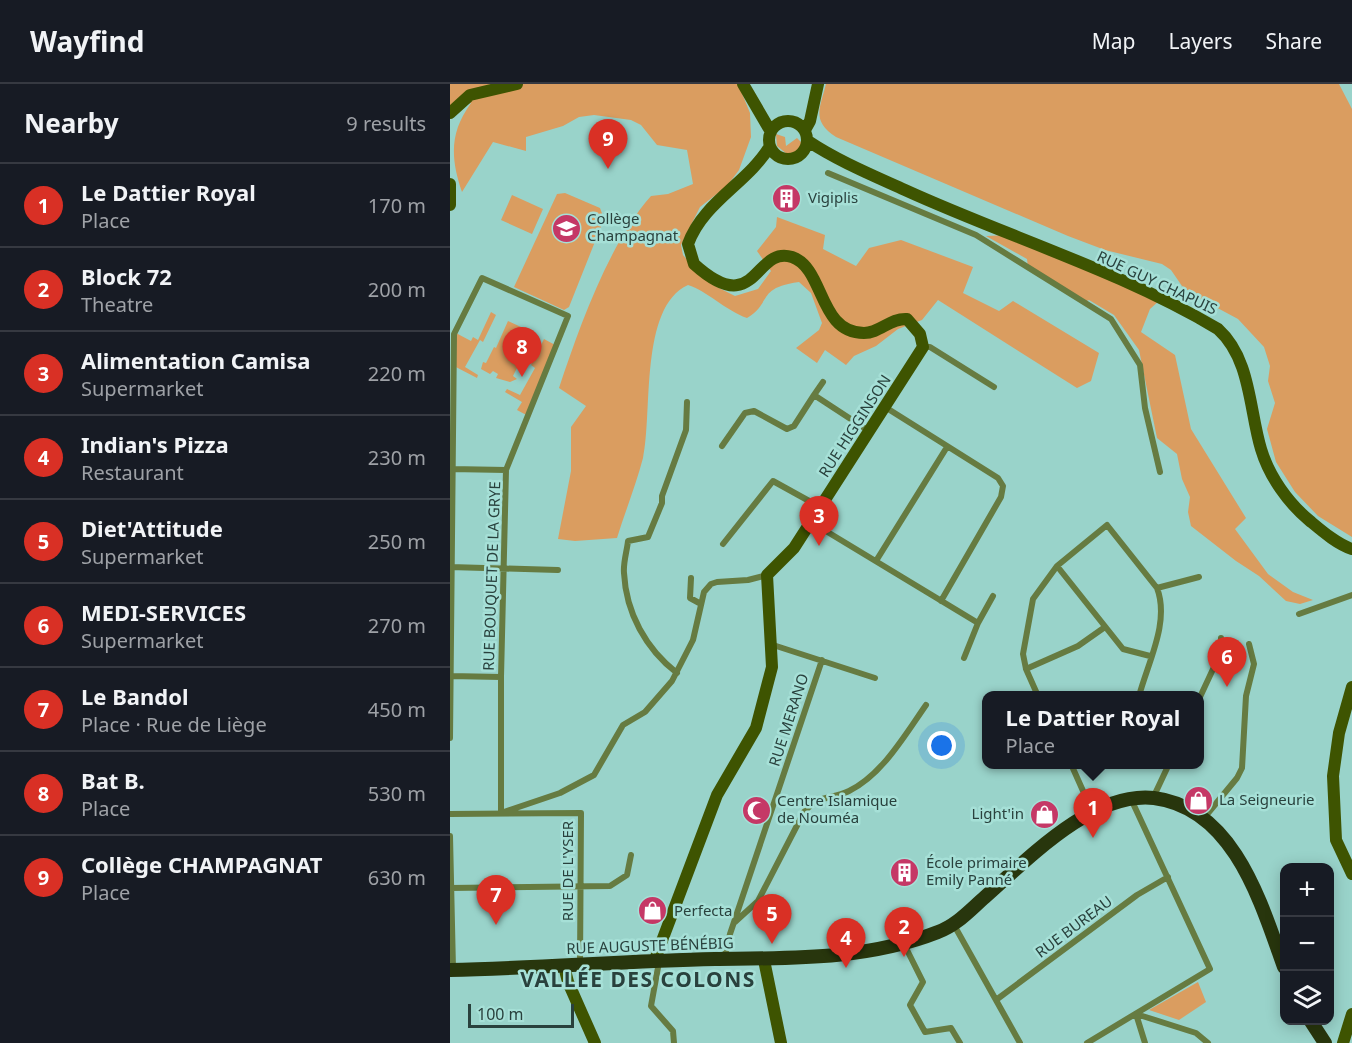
<!DOCTYPE html>
<meta charset="utf-8">
<style>
body{margin:0;font-family:"Noto Sans",sans-serif;background:#242831;color:#f1f3f6}
.controls{position:absolute;right:18px;bottom:18px;display:grid;overflow:hidden;border-radius:12px;box-shadow:0 3px 15px #0003}
.controls button{width:54px;height:54px;display:grid;place-items:center;padding:0;border:0;border-bottom:2px solid #363941;background:#171b24;color:#f1f3f6;font:30px sans-serif}
.scale{position:absolute;left:18px;bottom:15px;width:106px;box-sizing:border-box;padding-left:6px;border:3px solid #29413d;border-top:0;font-size:16px;line-height:21px;white-space:nowrap;color:#29413d;-webkit-text-stroke:4px #a6e0d7;paint-order:stroke}
.you{position:absolute;left:492px;top:662px;width:21px;height:21px;margin:-15px;border:4px solid #fff;border-radius:50%;background:#1a73e8;box-shadow:0 0 0 9px #1a73e833}
.badge{display:grid;place-items:center;width:39px;height:39px;border-radius:50%;background:#d93025;color:#fff;font-size:20px;font-weight:700}
.pin{position:absolute;translate:-50% -50px;filter:drop-shadow(0 2px 3px #0008)}
.pin::after{content:'';position:absolute;top:32px;width:21px;height:18px;background:inherit;clip-path:polygon(0 0,100% 0,50% 100%)}
.popup{position:absolute;left:532px;top:607px;width:222px;height:78px;box-sizing:border-box;display:grid;place-content:center;border-radius:12px;background:#171b24;filter:drop-shadow(0 2px 4px #0005);font-size:20px;white-space:nowrap;color:#9ea1a6}
.popup b{font-size:22px;color:#f1f3f6}
.popup::after{content:'';position:absolute;left:50%;top:100%;margin-left:-12px;border:12px solid transparent;border-top-color:#171b24}
.list{margin:0;padding:0;list-style:none}
h2{display:flex;justify-content:space-between;align-items:center;height:78px;margin:0;padding:0 24px;font-size:26px}
h2 small{font-size:20px;font-weight:400;color:#9ea1a6}
.list li{display:grid;grid-template-columns:39px 1fr auto;gap:18px;align-items:center;box-sizing:border-box;height:84px;padding:0 24px;border-top:2px solid #363941}
.list b{display:block;font-size:22px;white-space:nowrap}
.list p{margin:0;font-size:20px;white-space:nowrap;color:#9ea1a6}
.list em{font-size:20px;font-style:normal;color:#9ea1a6}
.icon{flex:none;width:33px;height:33px;fill:none;stroke:currentColor;stroke-width:2;stroke-linecap:round;stroke-linejoin:round}
.map{position:relative;flex:none;width:902px;height:959px;overflow:hidden}
header{display:flex;align-items:center;gap:36px;box-sizing:border-box;height:84px;padding:0 30px;background:#171b24;border-bottom:2px solid #363941}
header strong{font-size:28px}
nav{display:flex;gap:33px;margin-inline-start:auto;font-size:21px}
main{display:flex}
aside{flex:1;background:#171b24}
.map>svg:first-child{display:block}
.green{fill:#da9d60}
.lines{fill:none;stroke-linecap:round;stroke-linejoin:round}
.street{stroke:#667b41;stroke-width:6}
.secondary{stroke:#3e5401;stroke-width:12}
.primary{stroke:#28360d;stroke-width:14}
.labels{text-anchor:middle;stroke-width:5;stroke-linejoin:round;paint-order:stroke}
.poi-label{font-size:15px;fill:#29413d;stroke:#a6e0d7;text-anchor:start}
.street-label{font-size:15px;fill:#29413d;stroke:#a6e0d7}
.district-label{font-size:21px;font-weight:bold;letter-spacing:1.5px;fill:#29413d;stroke:#a6e0d7}
</style>
<header>
<strong>Wayfind</strong>
<nav><a>Map</a><a>Layers</a><a>Share</a></nav>
</header>
<main>
<aside>
<h2>Nearby<small>9 results</small></h2>
<ul class="list">
<li><span class="badge">1</span><div><b>Le Dattier Royal</b><p>Place</p></div><em>170 m</em></li>
<li><span class="badge">2</span><div><b>Block 72</b><p>Theatre</p></div><em>200 m</em></li>
<li><span class="badge">3</span><div><b>Alimentation Camisa</b><p>Supermarket</p></div><em>220 m</em></li>
<li><span class="badge">4</span><div><b>Indian's Pizza</b><p>Restaurant</p></div><em>230 m</em></li>
<li><span class="badge">5</span><div><b>Diet'Attitude</b><p>Supermarket</p></div><em>250 m</em></li>
<li><span class="badge">6</span><div><b>MEDI-SERVICES</b><p>Supermarket</p></div><em>270 m</em></li>
<li><span class="badge">7</span><div><b>Le Bandol</b><p>Place · Rue de Liège</p></div><em>450 m</em></li>
<li><span class="badge">8</span><div><b>Bat B.</b><p>Place</p></div><em>530 m</em></li>
<li><span class="badge">9</span><div><b>Collège CHAMPAGNAT</b><p>Place</p></div><em>630 m</em></li>
</ul>
</aside>
<div class="map">
<svg width="902" height="959" viewBox="0 0 902 959">
<rect width="100%" height="100%" fill="#99d3ca"/>
<path class="green" d="M 0,0 L 295,0 L 291,7 L 300,29 L 301,53 L 289,86 L 277,102 L 250,123 L 231,161 L 233,171 L 246,186 L 263,201 L 285,212 L 308,205 L 321,187 L 307,167 L 326,143 L 327,133 L 375,151 L 373,165 L 406,182 L 419,164 L 451,156 L 523,183 L 513,209 L 549,227 L 563,217 L 649,269 L 641,297 L 627,304 L 488,216 L 472,236 L 448,245 L 426,262 L 404,272 L 396,281 L 375,266 L 367,279 L 346,264 L 369,246 L 372,239 L 361,209 L 349,198 C 306,204 323,218 297,234 C 275,226 257,207 238,201 C 189,223 203,330 193,374 C 186,401 175,428 167,454 L 125,457 L 108,455 L 121,387 L 121,343 L 136,322 L 109,304 C 129,244 159,159 201,112 L 218,110 L 243,100 L 237,66 L 207,61 L 191,41 L 181,36 L 144,31 L 129,33 L 113,42 L 76,53 L 76,67 L 43,58 L 12,108 C 0,73 0,48 21,19 L 0,23 Z
M 376,0 L 889,0 L 902,25 L 902,453 L 868,432 L 845,408 L 826,378 L 817,345 L 825,319 L 818,297 L 820,282 L 814,263 L 788,235 L 747,213 L 732,202 L 721,186 L 712,180 L 655,166 L 618,152 L 386,53 C 361,37 370,24 376,0 Z
M 326,50 L 335,53 L 336,62 L 347,54 L 353,60 L 345,68 L 337,70 L 327,62 Z
M 115,109 L 150,124 L 154,135 L 119,223 L 114,226 L 64,203 L 107,110 Z
M 62,111 L 93,125 L 82,150 L 51,136 Z
M 561,151 L 710,216 L 700,225 L 691,248 L 725,271 L 741,345 L 796,434 L 785,445 L 818,490 L 843,508 L 863,516 L 850,520 L 836,517 L 809,492 L 786,477 L 741,442 L 738,428 L 740,413 L 732,395 L 727,370 L 707,354 L 689,266 L 664,231 L 639,216 L 634,218 L 578,183 L 577,175 L 536,152 Z
M 41,228 L 46,231 L 33,258 L 30,256 L 15,283 L 28,291 L 27,294 L 2,281 L 4,248 L 21,257 L 23,253 L 28,256 Z
M 58,237 L 82,248 L 67,273 L 71,276 L 63,292 L 67,295 L 60,298 L 46,294 L 48,290 L 43,287 L 40,290 L 31,285 L 33,278 L 36,279 L 44,263 L 46,264 Z
M 94,255 L 107,262 L 80,333 L 67,326 L 72,318 L 55,308 L 57,305 L 70,311 L 85,284 L 81,281 Z
M 748,898 L 756,918 L 729,936 L 699,926 Z"/>
<g class="lines">
<path class="street" d="M 378,89 L 526,151 L 661,235 L 690,281 L 695,324 L 710,388
M 473,263 L 480,263 L 544,303
M 364,311 L 373,298
M 435,323 L 548,394 L 553,402 L 551,413 L 491,517
M 272,362 L 295,329 L 304,327 L 337,345 L 344,342 L 364,311 L 419,347
M 1,385 L 56,386
M 361,438 L 528,539 L 543,512
M 273,460 L 323,397 L 370,423
M 426,477 L 497,363
M 607,482 L 673,565 L 700,572
M 0,483 L 108,486
M 241,494 L 240,514 L 251,520
M 707,504 L 749,493
M 849,530 L 902,511
M 320,560 L 425,594
M 514,574 L 528,539
M 576,585 L 628,562 L 655,543
M 227,589 C 196,565 176,529 174,489 C 173,479 177,467 178,457 L 198,453 L 212,419 L 212,412 L 236,346 L 237,318
M 0,592 L 51,593
M 588,612 L 576,585 L 573,570 L 583,515 L 607,482 L 657,441 L 707,504 C 720,538 698,578 689,612
M 750,613 L 771,568 L 771,554
M 0,654 L 4,250 L 32,194 L 118,232 L 56,386 L 51,593 L 51,729
M 621,680 L 642,727
M 703,714 L 719,680
M 51,729 L 110,709 L 144,691 L 173,641 L 195,628 L 222,597 L 243,556 L 254,508 L 261,500 L 267,498 L 298,496 L 317,491
M 0,730 L 131,729 L 130,881
M 754,734 L 787,694 L 792,684 L 796,612 L 804,580 L 799,560
M 0,752 L 3,885
M 0,804 L 160,802 L 177,791 L 181,771
M 285,838 L 308,817 L 354,728 C 370,710 380,716 399,707 C 432,691 455,651 476,621
M 504,841 L 570,959
M 453,858 L 473,898 L 460,921 L 475,948 L 501,944 L 510,959
M 274,875 L 280,850 L 372,576
M 209,878 L 201,922 L 223,947 L 224,959
M 546,916 L 687,811 L 718,793
M 686,930 L 746,949 L 758,959
M 686,930 L 695,959
M 637,959 L 760,885 L 681,715"/>
<path class="secondary" d="M 293,0 L 321,48
M 0,29 L 20,11 L 67,0
M319 56a19 19 0 1 1 38 0a19 19 0 1 1-38 0Z
M 355,46 L 360,37 L 368,0
M 358,57 C 388,77 422,91 455,106 C 558,153 671,187 768,245 C 801,275 799,325 811,365 C 819,392 838,419 860,437 C 872,447 887,460 902,465
M 0,100 L 0,121
M 902,603 L 889,649 L 883,692 L 886,756 L 902,790
M 314,876 L 331,959
M 204,878 L 267,711 L 306,644 L 322,583 L 317,491 L 344,464 L 473,263 L 470,250 L 457,235 C 440,234 430,249 414,249 C 368,249 375,184 342,173 C 304,161 307,237 244,180 L 238,160 C 253,118 298,99 320,62
M 114,882 L 118,898 L 145,959
M 893,959 L 902,930"/>
<path class="primary" d="M 0,886 C 88,884 177,877 265,875 C 340,874 417,876 488,848 C 507,841 520,826 535,813 C 577,776 642,707 704,714 C 784,724 811,819 834,883
M 860,936 L 875,959"/>
</g>
<defs>
<symbol id="building-disc" viewBox="-11 -11 22 22"><circle r="9.5" fill="#c53866" stroke="#a6e0d7"/><path d="M-4-6H4V6H1V3H-1V6H-4ZM-2.5-4.3h1.7v1.8h-1.7ZM.8-4.3h1.7v1.8H.8ZM-2.5-1h1.7V.8h-1.7ZM.8-1h1.7V.8H.8Z" fill="#fff"/></symbol>
<symbol id="school-disc" viewBox="-11 -11 22 22"><circle r="9.5" fill="#c53866" stroke="#a6e0d7"/><path d="M0-5L7-2L0 1L-7-2ZM-4 1L0 2.5L4 1V4Q0 6-4 4Z" fill="#fff"/></symbol>
<symbol id="shop-disc" viewBox="-11 -11 22 22"><circle r="9.5" fill="#c53866" stroke="#a6e0d7"/><path d="M-5-2.5h2.3a2.7 3.5 0 0 1 5.4 0H5L5.5 6h-11ZM-1.5-2.5h3a1.5 2.3 0 0 0-3 0Z" fill="#fff"/></symbol>
<symbol id="mosque-disc" viewBox="-11 -11 22 22"><circle r="9.5" fill="#c53866" stroke="#a6e0d7"/><path d="M3.5-4.9A6 6 0 1 0 3.5 4.9A5 5 0 1 1 3.5-4.9Z" fill="#fff"/></symbol>
</defs>
<g fill-rule="evenodd">
<use href="#building-disc" x="320" y="98" width="33" height="33"/>
<use href="#school-disc" x="100" y="128" width="33" height="33"/>
<use href="#shop-disc" x="732" y="700" width="33" height="33"/>
<use href="#mosque-disc" x="290" y="710" width="33" height="33"/>
<use href="#shop-disc" x="578" y="714" width="33" height="33"/>
<use href="#building-disc" x="438" y="772" width="33" height="33"/>
<use href="#shop-disc" x="186" y="810" width="33" height="33"/>
</g>
<g class="labels">
<g class="poi-label">
<text x="358" y="119">Vigiplis</text>
<text x="137" y="140">Collège<tspan x="137" dy="17">Champagnat</tspan></text>
<text x="769" y="721">La Seigneurie</text>
<text x="327" y="722">Centre Islamique<tspan x="327" dy="17">de Nouméa</tspan></text>
<text x="574" y="735" text-anchor="end">Light'in</text>
<text x="476" y="784">École primaire<tspan x="476" dy="17">Emily Panné</tspan></text>
<text x="224" y="832">Perfecta</text>
</g>
<g class="street-label">
<text transform="translate(707 199) rotate(25)" y="5">RUE GUY CHAPUIS</text>
<text transform="translate(405 342) rotate(-57)" y="5">RUE HIGGINSON</text>
<text transform="translate(42 492) rotate(-88)" y="5">RUE BOUQUET DE LA GRYE</text>
<text transform="translate(339 636) rotate(-72)" y="5">RUE MERANO</text>
<text transform="translate(118 787) rotate(-90)" y="5">RUE DE L'YSER</text>
<text transform="translate(624 843) rotate(-37)" y="5">RUE BUREAU</text>
<text transform="translate(200 862) rotate(-2)" y="5">RUE AUGUSTE BÉNÉBIG</text>
</g>
<g class="district-label">
<text x="188" y="903">VALLÉE DES COLONS</text>
</g>
</g>
</svg>
<div class="controls">
<button>+</button>
<button>−</button>
<button><svg class="icon" aria-label="layers" viewBox="0 0 24 24"><path d="M12 4l9 5-9 5-9-5zM3 14l9 5 9-5"/></svg></button>
</div>
<div class="scale">100 m</div>
<div class="you"></div>
<div class="pin badge" style="left:643px;top:754px">1</div>
<div class="popup"><b>Le Dattier Royal</b>Place</div>
<div class="pin badge" style="left:454px;top:873px">2</div>
<div class="pin badge" style="left:369px;top:462px">3</div>
<div class="pin badge" style="left:396px;top:884px">4</div>
<div class="pin badge" style="left:322px;top:860px">5</div>
<div class="pin badge" style="left:777px;top:603px">6</div>
<div class="pin badge" style="left:46px;top:841px">7</div>
<div class="pin badge" style="left:72px;top:293px">8</div>
<div class="pin badge" style="left:158px;top:85px">9</div>
</div>
</main>
